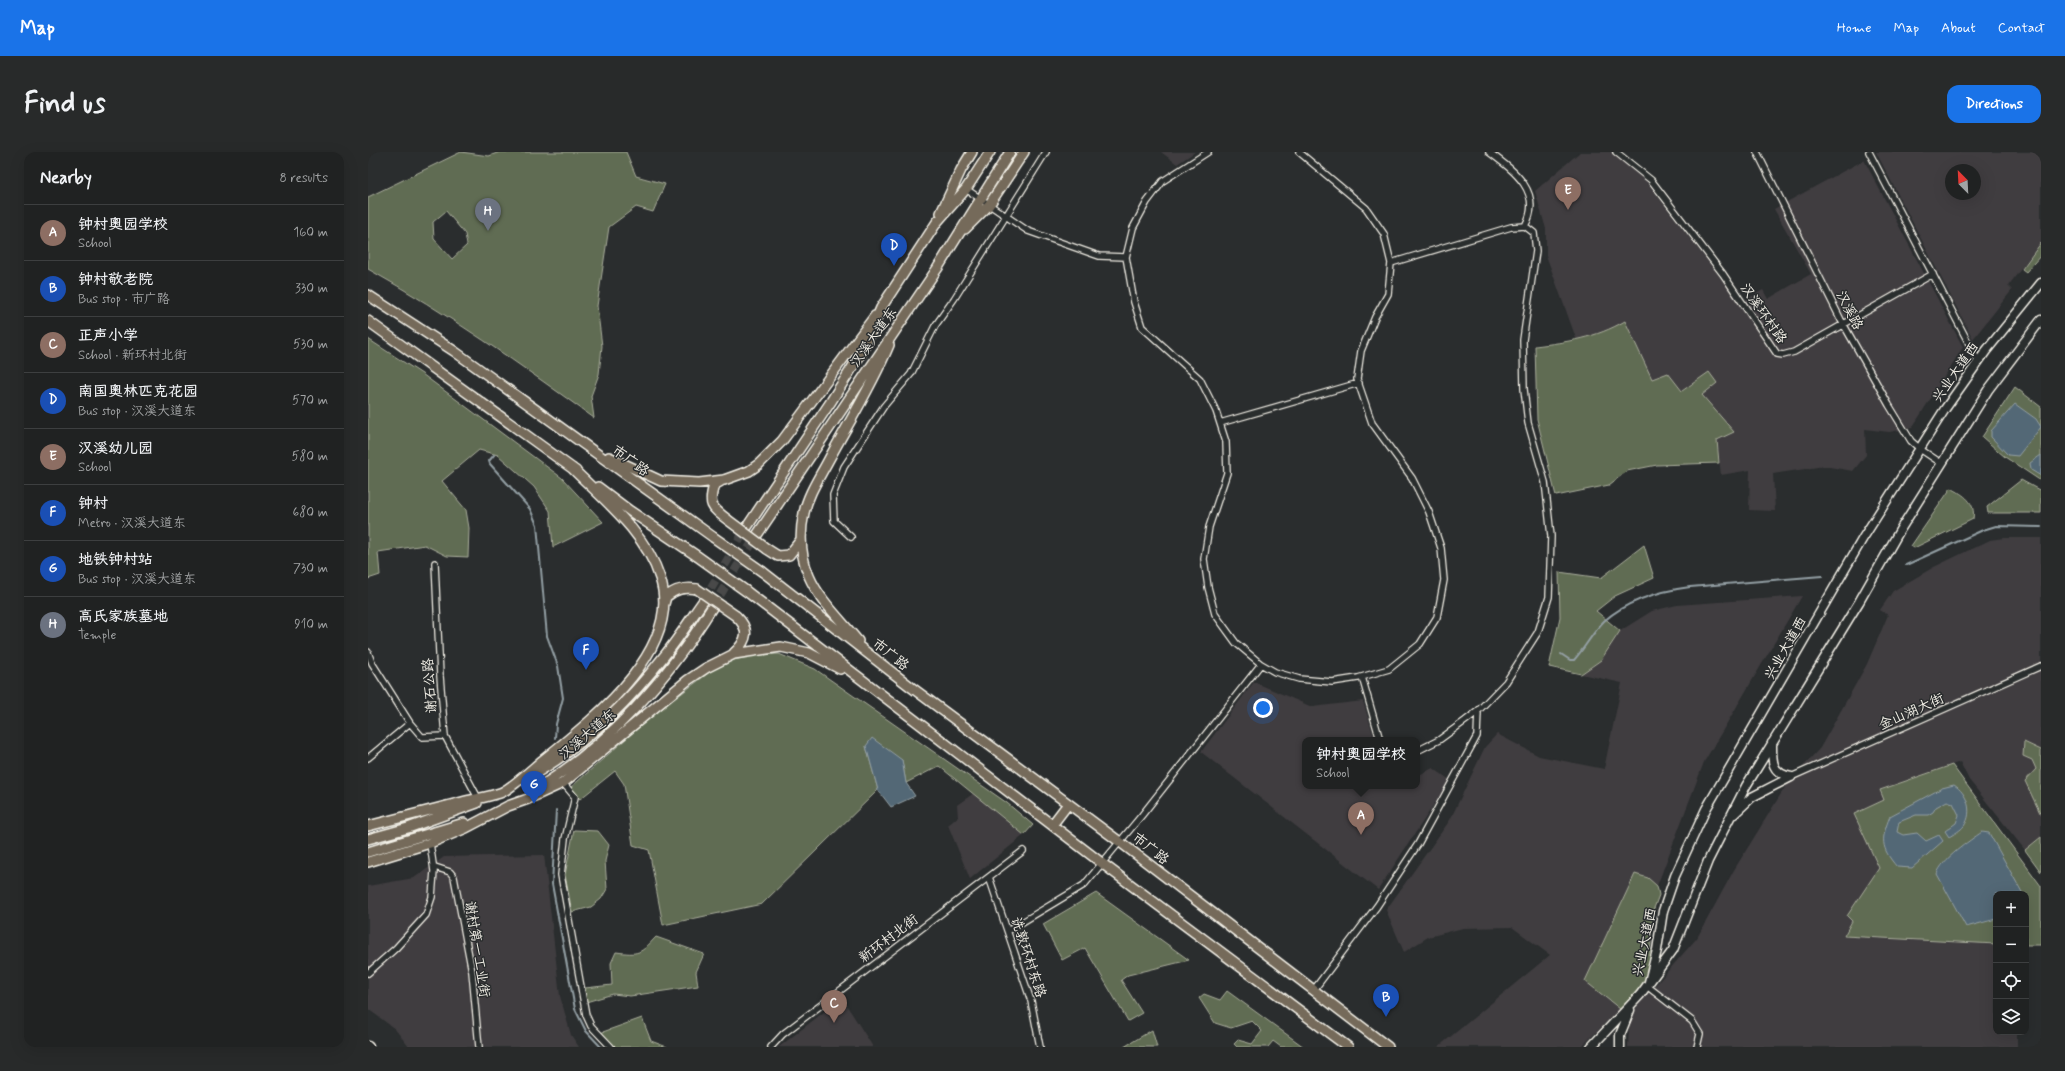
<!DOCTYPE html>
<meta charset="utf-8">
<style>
body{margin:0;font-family:Mynerve,"LXGW WenKai TC",sans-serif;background:#282a2a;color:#f1f3f6}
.controls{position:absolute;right:12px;bottom:12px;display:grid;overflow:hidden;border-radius:8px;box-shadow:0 4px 16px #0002}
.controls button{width:36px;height:36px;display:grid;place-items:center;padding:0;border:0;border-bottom:1px solid #3d3f40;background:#202222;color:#f1f3f6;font:20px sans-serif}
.compass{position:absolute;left:1577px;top:12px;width:36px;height:36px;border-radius:50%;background:#202222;box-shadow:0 4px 16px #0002;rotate:336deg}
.you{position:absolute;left:895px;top:556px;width:14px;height:14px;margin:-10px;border:3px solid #fff;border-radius:50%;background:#1a73e8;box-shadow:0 0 0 6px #1a73e833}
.badge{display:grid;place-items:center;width:26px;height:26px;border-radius:50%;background:#1a73e8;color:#fff;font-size:13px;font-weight:700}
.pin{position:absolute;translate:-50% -33px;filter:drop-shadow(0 1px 2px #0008)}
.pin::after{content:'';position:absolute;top:21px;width:14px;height:12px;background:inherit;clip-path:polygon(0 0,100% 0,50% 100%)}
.popup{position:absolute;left:934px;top:585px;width:118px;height:52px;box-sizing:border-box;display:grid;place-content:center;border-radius:8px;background:#202222;filter:drop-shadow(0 1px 3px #0005);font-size:13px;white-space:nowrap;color:#a2a4a5}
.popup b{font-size:15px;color:#f1f3f6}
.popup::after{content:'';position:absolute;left:50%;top:100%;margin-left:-8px;border:8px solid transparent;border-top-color:#202222}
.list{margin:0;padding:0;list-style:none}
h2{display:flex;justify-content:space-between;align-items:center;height:52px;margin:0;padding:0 16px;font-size:17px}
h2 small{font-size:13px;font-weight:400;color:#a2a4a5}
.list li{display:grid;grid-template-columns:26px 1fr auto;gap:12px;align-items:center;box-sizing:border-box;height:56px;padding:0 16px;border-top:1px solid #3d3f40}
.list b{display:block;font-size:15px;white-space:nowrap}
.list p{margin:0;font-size:13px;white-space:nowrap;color:#a2a4a5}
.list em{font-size:13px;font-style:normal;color:#a2a4a5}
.icon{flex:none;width:22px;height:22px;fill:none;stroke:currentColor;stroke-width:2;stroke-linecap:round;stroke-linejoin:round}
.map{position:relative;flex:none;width:1673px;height:895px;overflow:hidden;border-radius:12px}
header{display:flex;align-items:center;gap:24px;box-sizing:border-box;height:56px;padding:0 20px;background:#1a73e8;color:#fff}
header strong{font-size:19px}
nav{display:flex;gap:22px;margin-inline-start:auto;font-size:14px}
.intro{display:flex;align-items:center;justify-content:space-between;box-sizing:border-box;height:96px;padding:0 24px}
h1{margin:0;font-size:28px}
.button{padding:10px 18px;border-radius:12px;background:#1a73e8;color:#fff;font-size:14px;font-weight:700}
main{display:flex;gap:24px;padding:0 24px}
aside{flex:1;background:#202222;border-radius:12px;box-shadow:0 4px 16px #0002}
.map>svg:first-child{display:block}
.built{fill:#403d40;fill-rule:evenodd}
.green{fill:#616c52;stroke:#aaae9d;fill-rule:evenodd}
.water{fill:#526876;stroke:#939fa4}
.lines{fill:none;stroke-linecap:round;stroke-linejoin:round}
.stream{stroke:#939fa4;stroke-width:2}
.primary-tunnel{stroke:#484a4a;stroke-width:9;stroke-dasharray:9 4.5;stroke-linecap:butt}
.street-casing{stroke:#f4f1e8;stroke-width:8}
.secondary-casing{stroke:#f4f1e8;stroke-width:11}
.primary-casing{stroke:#f4f1e8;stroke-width:12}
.street{stroke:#2a2d2e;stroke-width:5.5}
.secondary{stroke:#2a2d2e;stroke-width:8}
.primary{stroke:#746a5a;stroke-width:9}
.primary-bridge-casing{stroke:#f4f1e8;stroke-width:12;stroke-linecap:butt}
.primary-bridge{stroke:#746a5a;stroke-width:9}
.labels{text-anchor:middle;stroke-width:3;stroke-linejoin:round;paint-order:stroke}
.street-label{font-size:14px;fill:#f4f1e8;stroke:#2a2d2e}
</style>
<header>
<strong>Map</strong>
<nav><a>Home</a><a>Map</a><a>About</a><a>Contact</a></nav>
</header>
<div class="intro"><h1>Find us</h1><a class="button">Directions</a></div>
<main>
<aside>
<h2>Nearby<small>8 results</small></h2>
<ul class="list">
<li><span class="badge" style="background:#8d6e63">A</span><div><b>钟村奥园学校</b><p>School</p></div><em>160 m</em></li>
<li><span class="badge" style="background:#1a4fb4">B</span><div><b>钟村敬老院</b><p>Bus stop · 市广路</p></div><em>330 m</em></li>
<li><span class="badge" style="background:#8d6e63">C</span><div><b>正声小学</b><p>School · 新环村北街</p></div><em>530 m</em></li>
<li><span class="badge" style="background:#1a4fb4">D</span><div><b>南国奥林匹克花园</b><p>Bus stop · 汉溪大道东</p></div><em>570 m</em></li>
<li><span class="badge" style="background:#8d6e63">E</span><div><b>汉溪幼儿园</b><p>School</p></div><em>580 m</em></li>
<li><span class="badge" style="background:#1a4fb4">F</span><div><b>钟村</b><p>Metro · 汉溪大道东</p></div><em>680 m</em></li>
<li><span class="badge" style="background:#1a4fb4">G</span><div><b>地铁钟村站</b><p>Bus stop · 汉溪大道东</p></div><em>730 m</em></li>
<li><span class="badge" style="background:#6b7280">H</span><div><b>高氏家族墓地</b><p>Temple</p></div><em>910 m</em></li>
</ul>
</aside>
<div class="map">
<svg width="1673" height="895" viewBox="0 0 1673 895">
<rect width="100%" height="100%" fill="#2a2d2e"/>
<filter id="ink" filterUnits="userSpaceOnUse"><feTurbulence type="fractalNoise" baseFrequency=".025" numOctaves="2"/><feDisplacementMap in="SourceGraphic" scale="8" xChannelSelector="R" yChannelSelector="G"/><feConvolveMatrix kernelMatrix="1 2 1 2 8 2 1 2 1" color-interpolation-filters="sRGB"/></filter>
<g filter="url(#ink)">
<path class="built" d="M 793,0 L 827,0 L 809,12 Z
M 1212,0 L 1243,0 L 1278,29 L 1372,151 L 1395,138 L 1400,147 L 1443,122 L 1406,57 L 1496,8 L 1595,195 L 1544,276 L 1521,280 L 1497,277 L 1498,303 L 1485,319 L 1456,314 L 1405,322 L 1407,359 L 1381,358 L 1382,318 L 1353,323 L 1349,288 L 1365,280 L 1334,243 L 1341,220 L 1314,239 L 1284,228 L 1257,170 L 1241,179 L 1209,189 L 1178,103 L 1178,77 L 1167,39 Z
M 1508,0 L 1673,0 L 1673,91 L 1640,134 L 1644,138 L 1605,187 ZM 1583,18 L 1607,18 L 1607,42 L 1583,42 Z
M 1636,386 L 1673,386 L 1673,598 L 1664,608 L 1668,617 L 1671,660 L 1673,663 L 1673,685 L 1657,698 L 1601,628 L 1592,610 L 1512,638 L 1517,648 L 1486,662 L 1511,716 L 1479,764 L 1484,768 L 1476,784 L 1628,792 L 1628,880 L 1649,880 L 1649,895 L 1260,895 L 1262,862 L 1329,786 L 1366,718 L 1419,632 L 1452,596 L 1499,512 L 1520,463 L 1512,458 L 1525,439 L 1566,415 L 1622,388 Z
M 1434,444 L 1336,610 L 1289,734 L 1280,726 L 1267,722 L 1218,829 L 1252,857 L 1213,895 L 1070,895 L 1182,803 L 1144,775 L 1095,776 L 1060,785 L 1036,800 L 1018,758 L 1082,668 L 1117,595 L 1129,582 L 1171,604 L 1236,617 L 1254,531 L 1213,522 L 1233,508 L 1252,479 L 1284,459 L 1309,453 Z
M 886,530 L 944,555 L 995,549 L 1007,588 L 937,588 L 937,634 L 1049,634 L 1049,624 L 1065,616 L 1082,628 L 1010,738 L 833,600 Z
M 606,641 L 656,683 L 602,727 L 580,673 L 590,665 L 589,653 Z
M 176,703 L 192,844 L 203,883 L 211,895 L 41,895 L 27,877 L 0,857 L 0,734 L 46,726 L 76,705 Z
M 474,846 L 505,895 L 411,895 Z"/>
<path class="green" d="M 93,0 L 121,4 L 132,0 L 258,0 L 268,24 L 297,32 L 285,60 L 268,55 L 241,75 L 229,154 L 234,194 L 231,222 L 223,244 L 226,266 C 153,213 79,161 0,117 L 0,45 ZM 78,59 L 97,82 L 99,93 L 84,107 L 66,87 L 65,70 Z
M 1673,91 L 1673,103 L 1658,120 L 1654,117 Z
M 1257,169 L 1284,227 L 1300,221 L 1314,239 L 1341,220 L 1349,231 L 1334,243 L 1366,280 L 1349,288 L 1351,311 L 1289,313 L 1259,319 L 1241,333 L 1188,344 L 1169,267 L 1167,194 C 1199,190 1228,186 1257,169 Z
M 0,187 L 54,222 L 194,326 L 235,370 L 185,395 L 182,359 L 166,335 L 130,303 L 111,298 L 74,329 L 98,358 L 101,376 L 100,405 L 79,404 L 57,393 L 10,400 L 12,423 L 0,427 Z
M 1647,235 L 1673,255 L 1673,329 L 1637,305 L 1614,285 Z
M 1653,328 L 1673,339 L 1673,361 L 1620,361 L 1619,355 Z
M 1583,336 C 1596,343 1608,350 1605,367 L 1546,396 L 1543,394 Z
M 1276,393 L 1286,426 L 1247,444 L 1228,459 L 1252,479 L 1233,508 L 1213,522 L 1181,515 L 1192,465 L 1191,420 L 1233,426 Z
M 411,502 L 447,517 L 639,651 L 665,673 L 656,683 L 571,614 L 538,631 L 534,608 L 498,594 L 510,638 L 394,752 L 295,773 L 281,698 L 265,693 L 256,632 L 247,619 L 212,647 L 202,636 L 284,564 L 343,519 L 366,508 L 389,503 Z
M 1656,590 L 1673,598 L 1673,663 L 1657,629 L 1668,617 L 1664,608 L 1655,604 Z
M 1584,613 L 1673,734 L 1673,793 L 1658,793 L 1658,742 L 1628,742 L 1628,792 L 1476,784 L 1484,769 L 1479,764 L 1511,716 L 1486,662 L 1516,648 L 1512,638 Z
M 206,678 L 230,679 L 241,693 L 237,709 L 239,737 L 233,747 L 223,755 L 204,760 L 197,723 Z
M 1673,685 L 1673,720 L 1657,698 Z
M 1267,722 L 1280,726 L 1289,734 L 1291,743 L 1285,759 L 1281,818 L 1273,834 L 1252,857 L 1217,829 Z
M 728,741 L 821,808 L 760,823 L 753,828 L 774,861 L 760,869 L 717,796 L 694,808 L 675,772 Z
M 288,785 L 336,802 L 328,820 L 330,834 L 262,844 L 245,842 L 218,850 L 217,836 L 244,833 L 243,811 L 248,800 C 271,803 272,802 288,785 Z
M 859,839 L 936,895 L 913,895 L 905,889 L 900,895 L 869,895 L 866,892 L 870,888 L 884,892 L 894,879 L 884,869 L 863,876 L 847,871 L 831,846 L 836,842 L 852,848 Z
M 274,866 L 283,889 L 299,895 L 248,895 L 232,881 Z
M 784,878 L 789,895 L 756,895 Z"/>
<path class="water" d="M 1647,252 L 1668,267 L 1673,275 L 1650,304 L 1640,303 L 1623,285 L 1623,279 Z
M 1673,303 L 1673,324 L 1663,318 L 1662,311 Z
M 504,586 L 534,608 L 538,631 L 547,644 L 523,655 L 510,638 L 498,594 Z
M 1586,633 C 1599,641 1606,660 1596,674 C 1593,678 1586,682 1581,685 L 1577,679 L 1588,671 L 1591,663 L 1585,651 L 1579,649 L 1568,655 L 1565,660 L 1560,663 L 1548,663 L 1531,670 L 1529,680 L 1535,683 L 1549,681 L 1558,689 L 1571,683 L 1575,689 L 1544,716 L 1529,715 C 1512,695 1513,687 1522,664 L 1574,636 Z
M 1614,680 L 1621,681 L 1655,742 L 1628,742 L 1628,767 L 1598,775 L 1569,722 C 1574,707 1601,689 1614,680 Z"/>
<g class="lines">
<path class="stream" d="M 126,303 L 121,309 L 122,312 L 162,357 L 169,373 L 179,484 L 190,514 L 195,546 L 188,572 L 187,586
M 1538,413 L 1615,378 L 1628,374 L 1673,375
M 1193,502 L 1202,508 L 1206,508 C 1217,496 1225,480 1236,469 C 1260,448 1291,439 1322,435 L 1454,424
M 188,658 L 184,732 L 207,857 L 218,879 L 233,895"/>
<path class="primary-tunnel" d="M 336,448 L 379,375
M 345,454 L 389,383"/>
<defs>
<path id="street" d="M 840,0 L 795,29 L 779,50 L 765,76 L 758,105 L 766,150 L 774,175 L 832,227 L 848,259 L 858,290 L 859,321 L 841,375 L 836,407 L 840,435 L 847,462 L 868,491 L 893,512 L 907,520 L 931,527 L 964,530 L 990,526 L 1021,517 L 1052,492 L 1069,465 L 1076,428 L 1073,396 L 1061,360 L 1044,326 L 1004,271 L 989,227 L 993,199 L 1007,165 L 1020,142 L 1023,111 L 1016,82 L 998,56 L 931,0
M 1121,0 C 1145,18 1176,40 1157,74
M 1248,0 L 1283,28 L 1355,122 L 1409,202 L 1415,203 L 1426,200 L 1565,122
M 1389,0 L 1473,168 L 1521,253 L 1543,289 L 1552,297 L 1573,311
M 1501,0 L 1610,209
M 598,37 L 660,79 L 731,104 L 758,105
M 1023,111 L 1143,75 L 1157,74 L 1166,81 L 1168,99 L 1155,188 L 1156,237 L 1160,271 L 1177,330 L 1183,384 L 1181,445 L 1170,480 L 1138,530 L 1110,559 L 1097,569 L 1071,588 L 1049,599
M 852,271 L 991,231
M 483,385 L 466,369 L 465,343 L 476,315 L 516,254 L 543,222 L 567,174 L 586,147 L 678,0
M 67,411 L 72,524 L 77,584 L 110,646
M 0,500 L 4,511 L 42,571 L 54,585 L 77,584
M 994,525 L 1012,588
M 0,606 L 42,571
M 1423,625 L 1673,514
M 195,631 L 207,645 L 197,687 L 193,723 L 218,863 L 223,874 L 243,895
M 67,715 L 82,720 L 86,725 L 104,820 L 111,895
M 621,725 L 663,849 L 672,895
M 641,778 L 716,733 L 774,663 L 893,512
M 0,821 L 28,796 L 58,763 L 64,745 L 66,719 L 62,691
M 1279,834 L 1324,869 L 1332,882 L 1329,895
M 945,839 L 1009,754 L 1050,692 L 1109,584 L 1110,559
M 403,895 L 415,882 L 655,699"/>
<path id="secondary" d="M 1404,591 C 1404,609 1403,621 1423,625
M 1366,662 L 1384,645 L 1423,625
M 1281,830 L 1289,798 L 1295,759 L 1307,724 L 1338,657 L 1495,386 L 1577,257 L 1618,199 L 1673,131
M 0,894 L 1,895
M 1223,895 L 1272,843 L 1305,798 L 1340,709 L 1378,634 L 1491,450 L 1532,378 L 1620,238 L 1673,168
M 1252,895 L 1252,883 L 1262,858"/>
<path id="primary" d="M 573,61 L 593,18 L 604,0
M 597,77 L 621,53 L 656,0
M 0,143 L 86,199 L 345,385
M 0,169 L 208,319
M 241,305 L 293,329 L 331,331 L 356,328 L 381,319 L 391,312 L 414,289 L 507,164
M 355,328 L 346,333 C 340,353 343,355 360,368
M 230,335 L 262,359 L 329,404
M 379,375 L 462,251 L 494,200 L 513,156 L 569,70 L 598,37 L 622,0
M 389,383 L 569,117 L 642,0
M 399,397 L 410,404 L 421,403 L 432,389
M 395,420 L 543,535 L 752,690 L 1020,895
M 378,439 L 735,712 L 980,895
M 296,452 L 298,445 C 307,437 316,435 329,437
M 490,489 C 474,469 451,448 441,424 C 432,403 431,383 436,361 C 440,342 451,326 460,309 C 481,270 504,234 521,193
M 366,501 C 380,488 382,477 368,464
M 156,628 C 211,598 259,552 297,503 C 311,486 323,466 336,448
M 167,638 C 243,591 298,529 345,454
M 684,673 L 700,652
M 0,674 C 31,666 62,658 94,650 C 106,647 120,645 132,641 C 142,638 165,616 175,608 C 223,569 316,498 292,426 C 278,381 236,348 204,316
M 0,687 L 40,676 L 109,651
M 0,700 L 96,671
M 0,710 L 62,691 L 98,676 L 140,654 L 160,647 L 195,631 L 320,528 L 338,516 L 366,502 L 413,495 L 441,501 L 472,517"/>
</defs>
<use href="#street" class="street-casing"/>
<use href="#secondary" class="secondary-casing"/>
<use href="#primary" class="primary-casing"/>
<use href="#street" class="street"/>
<use href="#secondary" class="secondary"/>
<use href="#primary" class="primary"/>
<defs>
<path id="primary-bridge" d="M 360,368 L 399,397
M 345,385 L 395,420
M 329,404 L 378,439
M 329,437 L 368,464"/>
</defs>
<use href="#primary-bridge" class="primary-bridge-casing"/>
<use href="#primary-bridge" class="primary-bridge"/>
</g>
</g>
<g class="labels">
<g class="street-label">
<text transform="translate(1482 158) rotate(62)" y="5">汉溪路</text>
<text transform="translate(1396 161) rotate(55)" y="5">汉溪环村路</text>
<text transform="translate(505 185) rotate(-55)" y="5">汉溪大道东</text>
<text transform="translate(1587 220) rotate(-55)" y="5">兴业大道西</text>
<text transform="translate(263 308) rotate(36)" y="5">市广路</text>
<text transform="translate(1417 496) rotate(-60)" y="5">兴业大道西</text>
<text transform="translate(523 502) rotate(38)" y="5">市广路</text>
<text transform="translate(61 534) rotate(-94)" y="5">谢石公路</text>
<text transform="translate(1543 559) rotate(-24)" y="5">金山湖大街</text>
<text transform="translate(219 582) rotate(-40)" y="5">汉溪大道东</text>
<text transform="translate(783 696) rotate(38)" y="5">市广路</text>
<text transform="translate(520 786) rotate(-37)" y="5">新环村北街</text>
<text transform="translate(1276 790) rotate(-78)" y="5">兴业大道西</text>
<text transform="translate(110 797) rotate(81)" y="5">谢村第一工业街</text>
<text transform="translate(661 805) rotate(72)" y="5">诜敦环村东路</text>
</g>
</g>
</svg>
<div class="controls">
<button>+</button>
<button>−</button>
<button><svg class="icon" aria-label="locate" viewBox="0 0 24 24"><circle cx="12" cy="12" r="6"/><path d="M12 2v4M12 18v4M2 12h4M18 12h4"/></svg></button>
<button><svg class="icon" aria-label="layers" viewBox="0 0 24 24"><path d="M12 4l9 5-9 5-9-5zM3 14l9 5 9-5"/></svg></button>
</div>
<svg class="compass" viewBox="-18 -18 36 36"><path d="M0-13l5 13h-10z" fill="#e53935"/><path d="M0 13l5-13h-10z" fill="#a2a4a5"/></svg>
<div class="you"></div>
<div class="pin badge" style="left:993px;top:683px;background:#8d6e63">A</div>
<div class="popup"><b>钟村奥园学校</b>School</div>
<div class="pin badge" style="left:1018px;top:865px;background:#1a4fb4">B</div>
<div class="pin badge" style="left:466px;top:871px;background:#8d6e63">C</div>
<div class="pin badge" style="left:526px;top:114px;background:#1a4fb4">D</div>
<div class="pin badge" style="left:1200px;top:58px;background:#8d6e63">E</div>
<div class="pin badge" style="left:218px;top:518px;background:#1a4fb4">F</div>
<div class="pin badge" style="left:166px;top:652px;background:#1a4fb4">G</div>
<div class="pin badge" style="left:120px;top:79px;background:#6b7280">H</div>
</div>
</main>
